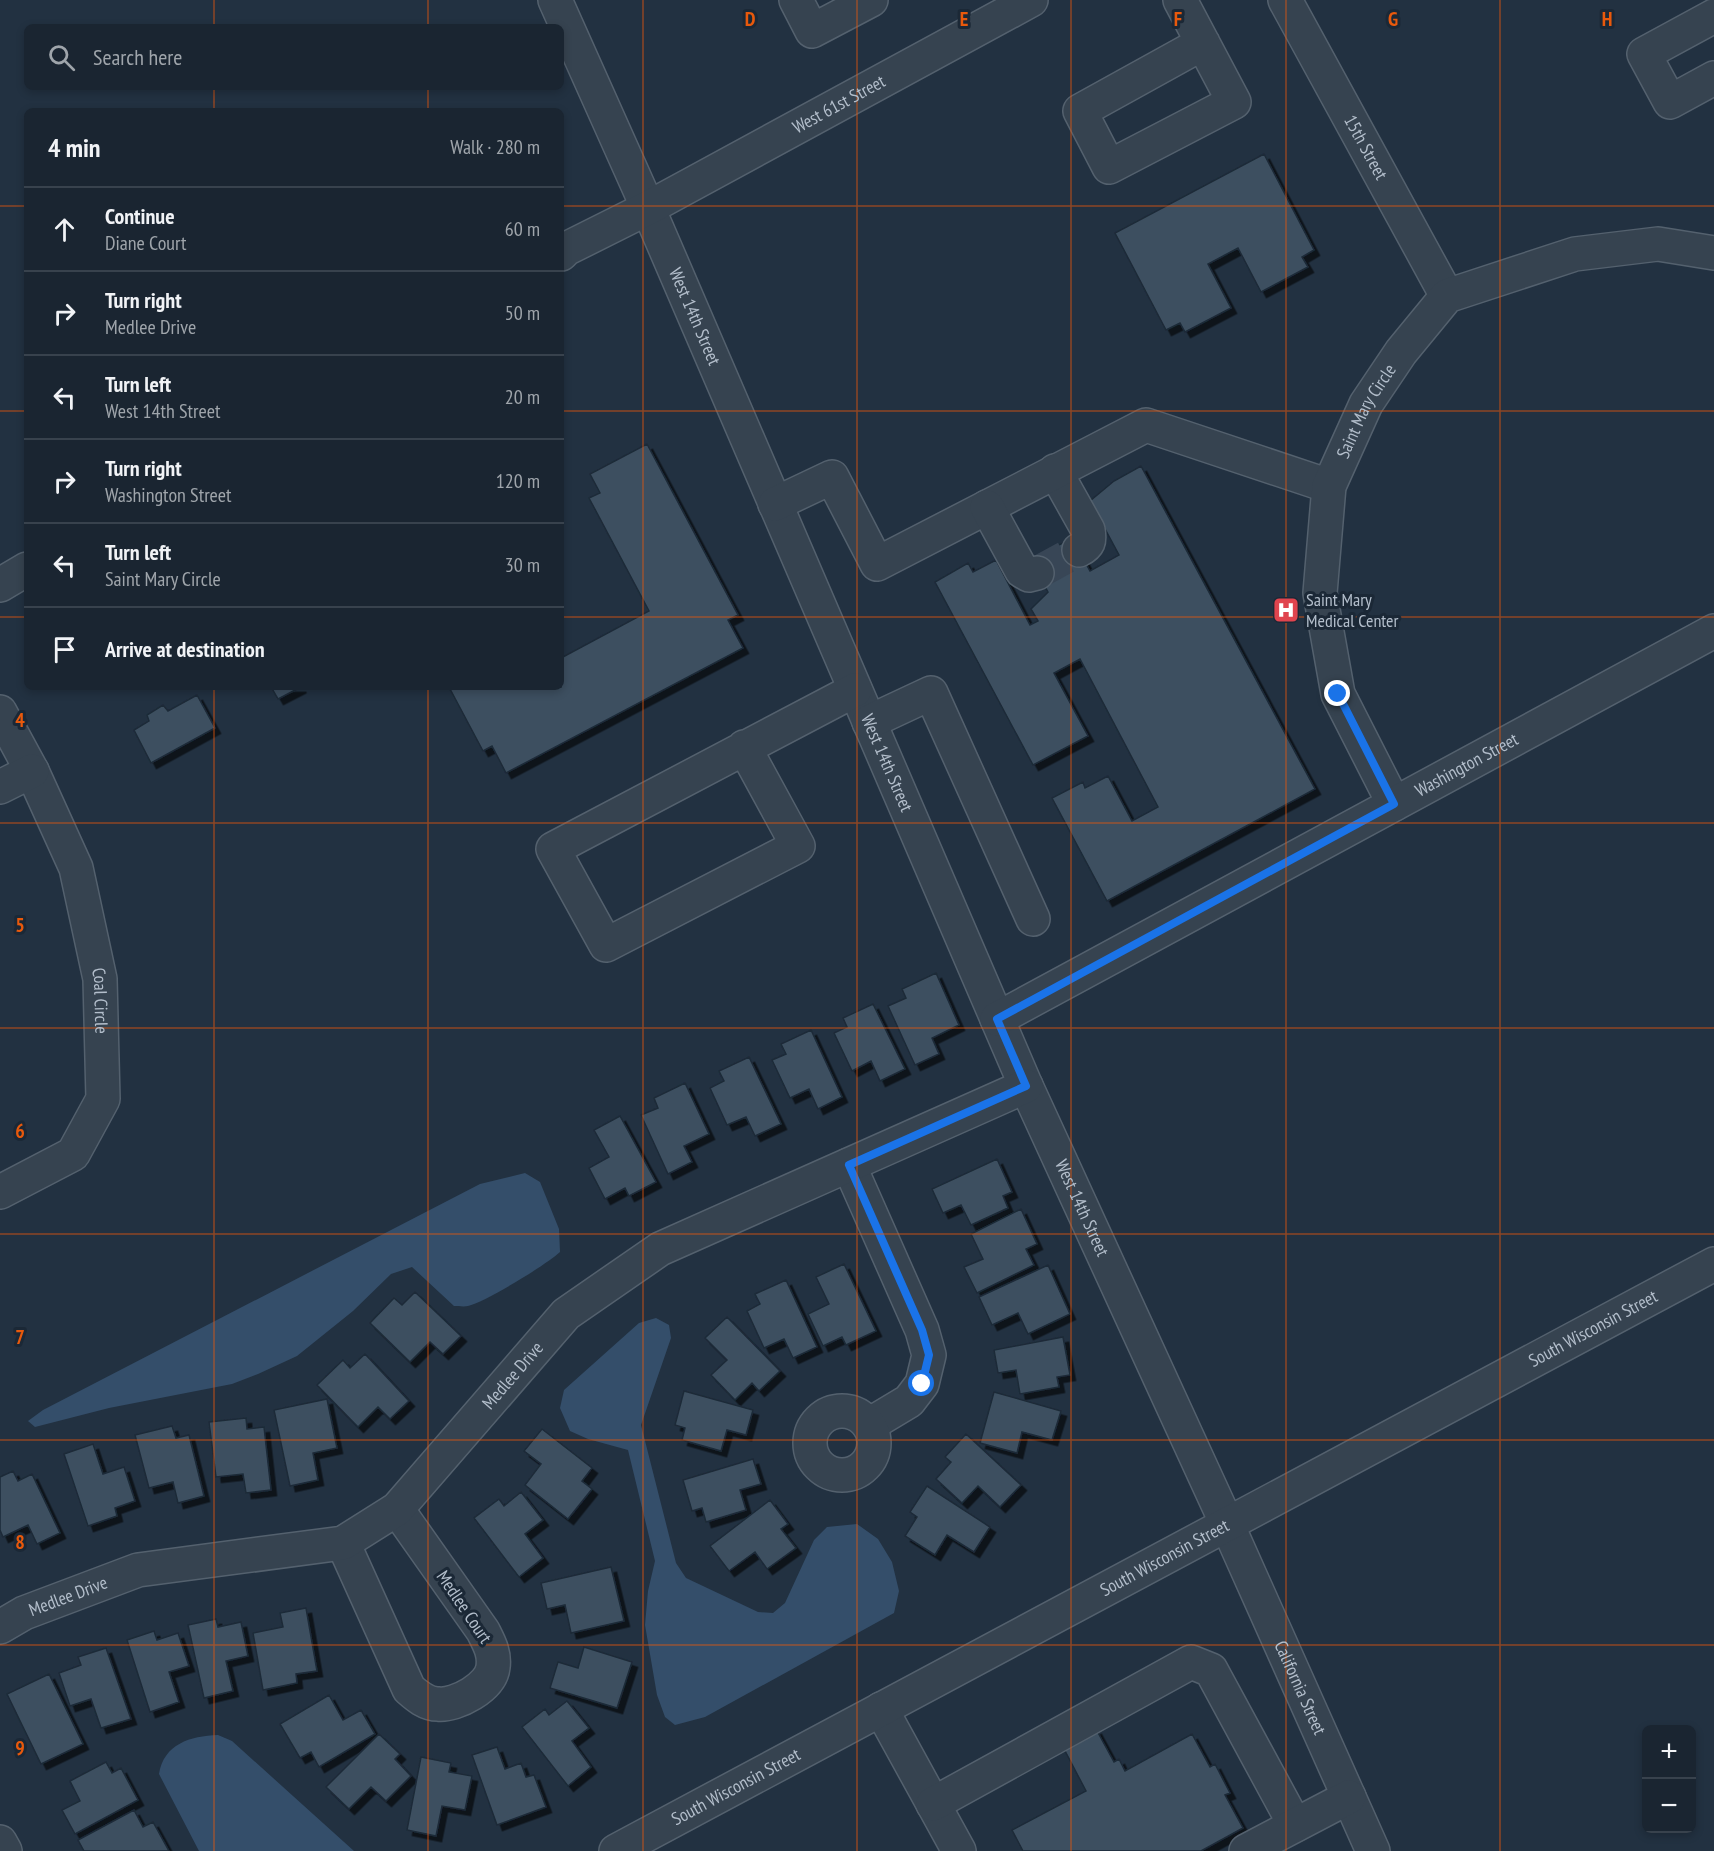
<!DOCTYPE html>
<meta charset="utf-8">
<style>
body{margin:0;font-family:"PT Sans Narrow",sans-serif;background:#27313d;color:#f1f3f6}
.controls{position:absolute;right:18px;bottom:18px;display:grid;overflow:hidden;border-radius:9px;box-shadow:0 3px 9px #0003}
.controls button{width:54px;height:54px;display:grid;place-items:center;padding:0;border:0;border-bottom:2px solid #38424d;background:#1a2531;color:#f1f3f6;font:30px sans-serif}
.stop{position:absolute;width:18px;height:18px;margin:-14px;border:4px solid #1a73e8;border-radius:50%;background:#fff}
.stop.end{background:#1a73e8;border-color:#fff;box-shadow:0 2px 6px #0008}
.list{margin:0;padding:0;list-style:none}
h2{display:flex;justify-content:space-between;align-items:center;height:78px;margin:0;padding:0 24px;font-size:26px}
h2 small{font-size:20px;font-weight:400;color:#9fa5ab}
.list li{display:grid;grid-template-columns:39px 1fr auto;gap:18px;align-items:center;box-sizing:border-box;height:84px;padding:0 24px;border-top:2px solid #38424d}
.list b{display:block;font-size:22px;white-space:nowrap}
.list p{margin:0;font-size:20px;white-space:nowrap;color:#9fa5ab}
.list em{font-size:20px;font-style:normal;color:#9fa5ab}
.icon{flex:none;width:33px;height:33px;fill:none;stroke:currentColor;stroke-width:2;stroke-linecap:round;stroke-linejoin:round}
.map{position:relative;flex:none;width:1714px;height:1851px;overflow:hidden}
.search{position:absolute;background:#1a2531;box-shadow:0 3px 9px #0003;left:24px;top:24px;width:540px;height:66px;display:flex;align-items:center;gap:15px;box-sizing:border-box;padding:0 21px;border-radius:9px;color:#9fa5ab;font-size:22px}
.panel{position:absolute;background:#1a2531;box-shadow:0 3px 9px #0003;left:24px;top:108px;width:540px;height:582px;border-radius:9px}
.map>svg:first-child{display:block}
.water{fill:#344e6a}
.building{fill:#3d5060;stroke:#1d2a38;stroke-width:1.5;filter:url(#shadow)}
.lines{fill:none;stroke-linecap:round;stroke-linejoin:round}
.minor-tunnel{stroke:#384656;stroke-width:33;stroke-dasharray:33 16;stroke-linecap:butt}
.minor-casing{stroke:#54616e;stroke-width:36}
.minor{stroke:#364350;stroke-width:33}
.route{stroke:#1a73e8;stroke-width:8}
.grid{fill:none;stroke:#e8590c;stroke-width:1.5;stroke-opacity:0.55}
.labels{text-anchor:middle;stroke-width:6;stroke-linejoin:round;paint-order:stroke}
.street-label{font-size:18px;fill:#b3becb;stroke:#1b2836}
.poi-label{font-size:18px;fill:#b3becb;stroke:#1b2836;text-anchor:start}
.grid-label{font-size:20px;text-anchor:middle;font-weight:bold;fill:#e8590c;stroke:#1b2836;stroke-width:6;stroke-linejoin:round;paint-order:stroke}
</style>
<div class="map">
<svg width="1714" height="1851" viewBox="0 0 1714 1851">
<defs>
<filter id="shadow"><feDropShadow dx="5.5" dy="5.5" stdDeviation="0" flood-color="#0009"/></filter>
</defs>
<rect width="100%" height="100%" fill="#223141"/>
<path class="water" d="M 525,1173 L 540,1182 L 559,1229 L 560,1252 C 546,1265 485,1302 468,1306 C 464,1307 458,1306 454,1306 L 412,1267 L 391,1274 L 353,1311 L 297,1356 L 258,1374 L 232,1384 L 109,1408 L 35,1427 L 28,1421 L 43,1410 L 480,1184 Z
M 656,1318 L 669,1325 L 671,1338 L 641,1425 L 676,1563 L 686,1578 L 758,1612 L 773,1613 L 785,1603 L 814,1540 L 827,1527 L 857,1524 L 878,1539 L 892,1562 L 899,1591 L 894,1613 L 705,1717 L 675,1725 L 665,1717 L 657,1695 L 645,1625 L 648,1591 L 655,1561 L 628,1450 L 588,1439 L 570,1431 L 560,1408 L 564,1390 L 639,1323 Z
M 218,1735 L 232,1741 L 354,1851 L 199,1851 L 159,1774 C 164,1744 190,1736 218,1735 Z"/>
<path class="building" d="M 1264,154 L 1314,250 L 1302,257 L 1308,267 L 1261,292 L 1238,248 L 1208,264 L 1231,308 L 1185,332 L 1180,323 L 1166,330 L 1115,233 Z
M 647,444 L 738,615 L 728,620 L 743,648 L 506,773 L 492,746 L 483,751 L 449,687 L 561,687 L 561,658 L 649,611 L 589,498 L 600,493 L 590,474 Z
M 1141,466 L 1315,789 L 1107,901 L 1052,798 L 1083,782 L 1085,788 L 1108,776 L 1132,821 L 1158,807 L 1080,659 L 1054,673 L 1088,736 L 1033,765 L 935,582 L 968,563 L 973,572 L 996,560 L 1030,625 L 1038,621 L 1031,609 L 1048,592 L 1031,560 L 1072,538 L 1090,571 L 1119,555 L 1090,501 L 1114,481 Z
M 271,687 L 301,687 L 278,699 Z
M 197,695 L 215,728 L 151,763 L 134,730 L 149,721 L 147,715 L 163,705 L 168,711 Z
M 936,973 L 959,1025 L 932,1038 L 939,1054 L 915,1065 L 888,1006 L 906,998 L 902,989 Z
M 873,1004 L 905,1069 L 880,1081 L 871,1061 L 852,1071 L 834,1033 L 847,1027 L 843,1018 Z
M 811,1030 L 842,1097 L 818,1109 L 809,1089 L 790,1098 L 772,1060 L 786,1054 L 781,1044 Z
M 749,1057 L 781,1124 L 755,1136 L 746,1117 L 727,1125 L 710,1088 L 724,1081 L 719,1071 Z
M 685,1083 L 709,1134 L 684,1146 L 692,1162 L 668,1174 L 641,1115 L 658,1108 L 654,1098 Z
M 620,1116 L 656,1182 L 629,1196 L 625,1188 L 605,1199 L 589,1168 L 609,1157 L 594,1130 Z
M 997,1159 L 1012,1192 L 1003,1196 L 1008,1208 L 971,1225 L 961,1205 L 943,1213 L 932,1189 Z
M 1021,1209 L 1037,1244 L 1026,1249 L 1034,1265 L 977,1293 L 964,1267 L 983,1259 L 971,1234 Z
M 844,1264 L 876,1331 L 846,1345 L 842,1337 L 823,1346 L 808,1314 L 829,1304 L 816,1277 Z
M 1048,1265 L 1070,1314 L 1028,1334 L 1018,1313 L 992,1325 L 979,1297 Z
M 786,1280 L 817,1347 L 793,1358 L 784,1339 L 764,1348 L 747,1311 L 760,1304 L 755,1294 Z
M 415,1292 L 461,1336 L 443,1354 L 430,1342 L 410,1362 L 370,1323 L 394,1298 L 402,1305 Z
M 727,1317 L 780,1371 L 759,1391 L 752,1383 L 735,1400 L 711,1375 L 727,1360 L 705,1338 Z
M 1063,1337 L 1070,1375 L 1057,1377 L 1059,1387 L 1020,1394 L 1016,1370 L 998,1373 L 994,1350 Z
M 365,1354 L 409,1401 L 390,1419 L 378,1407 L 358,1427 L 317,1385 L 343,1360 L 350,1368 Z
M 684,1391 L 753,1410 L 746,1435 L 727,1430 L 721,1451 L 682,1440 L 685,1428 L 675,1425 Z
M 994,1392 L 1061,1411 L 1052,1440 L 1022,1432 L 1017,1453 L 980,1443 Z
M 327,1399 L 337,1448 L 313,1453 L 318,1480 L 290,1486 L 274,1410 Z
M 246,1418 L 247,1429 L 264,1427 L 271,1490 L 246,1493 L 243,1474 L 216,1477 L 209,1422 Z
M 172,1426 L 176,1438 L 189,1435 L 204,1496 L 178,1503 L 173,1482 L 149,1488 L 135,1435 Z
M 542,1429 L 592,1468 L 582,1481 L 592,1489 L 568,1519 L 525,1485 L 541,1464 L 524,1451 Z
M 966,1434 L 1021,1485 L 1000,1507 L 978,1486 L 962,1503 L 936,1479 L 951,1462 L 945,1457 Z
M 93,1444 L 103,1474 L 124,1467 L 135,1501 L 115,1508 L 117,1516 L 88,1526 L 64,1454 Z
M 753,1459 L 761,1484 L 740,1490 L 746,1510 L 706,1522 L 702,1508 L 692,1511 L 683,1480 Z
M 13,1471 L 18,1481 L 32,1474 L 60,1533 L 37,1544 L 28,1525 L 3,1537 L 0,1530 L 0,1477 Z
M 927,1486 L 990,1527 L 974,1552 L 947,1535 L 935,1555 L 905,1536 L 917,1517 L 910,1512 Z
M 521,1492 L 543,1520 L 525,1534 L 543,1558 L 519,1577 L 474,1518 L 499,1499 L 504,1506 Z
M 770,1500 L 788,1524 L 781,1529 L 796,1548 L 767,1569 L 755,1552 L 729,1571 L 710,1546 Z
M 611,1567 L 624,1621 L 571,1633 L 565,1605 L 547,1609 L 541,1583 Z
M 306,1608 L 317,1671 L 296,1674 L 297,1683 L 263,1690 L 253,1633 L 283,1627 L 280,1613 Z
M 216,1619 L 218,1627 L 241,1622 L 248,1656 L 226,1661 L 233,1691 L 204,1698 L 188,1625 Z
M 154,1631 L 157,1640 L 178,1633 L 189,1666 L 169,1672 L 179,1702 L 150,1712 L 127,1640 Z
M 584,1647 L 632,1662 L 617,1708 L 550,1688 L 558,1662 L 578,1668 Z
M 106,1648 L 131,1719 L 101,1728 L 91,1699 L 70,1706 L 59,1673 L 81,1665 L 78,1657 Z
M 49,1674 L 83,1744 L 41,1764 L 7,1694 Z
M 329,1695 L 343,1720 L 361,1710 L 375,1734 L 319,1767 L 311,1752 L 300,1758 L 280,1724 Z
M 567,1701 L 589,1728 L 572,1741 L 591,1767 L 568,1786 L 522,1727 L 545,1709 L 549,1715 Z
M 1096,1729 L 1114,1762 L 1119,1759 L 1125,1771 L 1192,1734 L 1210,1767 L 1215,1764 L 1230,1793 L 1225,1795 L 1243,1828 L 1201,1851 L 1023,1851 L 1012,1830 L 1086,1791 L 1063,1747 Z
M 379,1734 L 400,1754 L 395,1759 L 411,1776 L 386,1801 L 371,1787 L 349,1809 L 326,1787 Z
M 497,1747 L 505,1769 L 521,1763 L 526,1777 L 534,1775 L 546,1807 L 497,1825 L 472,1755 Z
M 421,1757 L 451,1763 L 449,1772 L 472,1776 L 465,1810 L 442,1806 L 436,1836 L 407,1830 Z
M 106,1762 L 112,1773 L 121,1768 L 138,1800 L 75,1834 L 62,1810 L 80,1801 L 70,1781 Z
M 134,1810 L 143,1827 L 153,1822 L 169,1851 L 84,1851 L 78,1840 Z"/>
<g class="lines">
<path class="minor-tunnel" d="M 1037,573 L 1079,550"/>
<defs>
<g id="minor">
<path id="s1" d="M 555,0 L 648,208 L 1026,1086 L 1227,1524 L 1373,1851"/>
<path d="M 796,0 L 812,31 L 871,0"/>
<path d="M 1180,0 L 1234,102 L 1109,167 L 1080,111 L 1203,43"/>
<path id="s2" d="M 1285,0 L 1447,296"/>
<path d="M 1714,16 L 1644,54 L 1670,102 L 1714,78"/>
<path id="s3" d="M 561,254 L 566,249 L 648,208 L 1031,0"/>
<path d="M 1055,471 L 1088,530 C 1090,541 1089,545 1079,550"/>
<path d="M 775,504 L 832,477 L 877,564 L 1146,425 L 1329,486"/>
<path d="M 987,507 L 1022,571 L 1029,575 L 1037,573"/>
<path d="M 0,585 L 27,569"/>
<path id="s4" d="M 0,712 L 32,771 L 76,868 L 100,979 L 103,1099 L 73,1154 L 0,1192"/>
<path d="M 869,722 L 931,693 L 1033,919"/>
<path d="M 744,747 L 798,846 L 606,945 L 553,849 L 855,690"/>
<path d="M 0,787 L 32,771"/>
<path id="s5" d="M 1394,804 L 1338,694 L 1320,593 L 1329,486 L 1366,404 L 1401,352 L 1447,296 L 1575,254 L 1658,244 L 1714,253"/>
<path id="s6" d="M 997,1019 L 1714,631"/>
<path d="M 849,1165 L 922,1330 L 929,1355 L 922,1384 L 909,1401 L 869,1425"/>
<circle cx="842" cy="1443" r="32"/>
<path d="M 343,1543 L 409,1689 C 417,1696 426,1704 438,1704 C 456,1706 491,1687 493,1667 C 495,1653 489,1643 483,1631 L 397,1509"/>
<path id="s7" d="M 0,1627 L 24,1613 L 138,1570 L 343,1543 L 397,1509 L 566,1314 L 660,1249 L 1026,1086"/>
<path d="M 881,1709 L 959,1851"/>
<path d="M 933,1804 L 1191,1662 L 1211,1670 L 1295,1825"/>
<path d="M 0,1842 L 5,1851"/>
<path id="s8" d="M 616,1851 L 1714,1264"/>
<path d="M 1246,1851 L 1349,1797"/>
</g>
</defs>
<use href="#minor" class="minor-casing"/>
<use href="#minor" class="minor"/>
</g>
<g class="lines">
<path class="route" d="M 922,1384 L 929,1355 L 922,1330 L 849,1165 L 1026,1086 L 997,1019 L 1394,804 L 1338,694"/>
</g>
<path class="grid" d="M 214,0 L 214,27M 428,0 L 428,27M 643,0 L 643,1851M 857,0 L 857,1851M 1071,0 L 1071,1851M 1286,0 L 1286,1851M 1500,0 L 1500,1851M 214,87 L 214,111M 428,87 L 428,111M 0,206 L 27,206M 561,206 L 1714,206M 0,411 L 27,411M 561,411 L 1714,411M 0,617 L 27,617M 561,617 L 1714,617M 214,687 L 214,1851M 428,687 L 428,1851M 0,823 L 1714,823M 0,1028 L 1714,1028M 0,1234 L 1714,1234M 0,1440 L 1714,1440M 0,1645 L 1714,1645"/>
<defs>
<symbol id="hospital-square" viewBox="-11 -11 22 22"><rect x="-9" y="-9" width="18" height="18" rx="4" fill="#e0444e" stroke="#1b2836"/><path d="M-5-5h3v3.5h4V-5h3V5h-3V1.5h-4V5h-3Z" fill="#fff"/></symbol>
</defs>
<g fill-rule="evenodd">
<use href="#hospital-square" x="1271" y="595" width="30" height="30"/>
</g>
<g class="labels">
<g class="street-label">
<text dy="6" stroke="none"><textPath href="#s3" startOffset="316">West 61st Street</textPath></text>
<text dy="6" stroke="none"><textPath href="#s2" startOffset="168">15th Street</textPath></text>
<text dy="6" stroke="none"><textPath href="#s1" startOffset="346">West 14th Street</textPath></text>
<text dy="6" stroke="none"><textPath href="#s5" startOffset="417">Saint Mary Circle</textPath></text>
<text dy="6" stroke="none"><textPath href="#s1" startOffset="832">West 14th Street</textPath></text>
<text dy="6" stroke="none"><textPath href="#s6" startOffset="534">Washington Street</textPath></text>
<text dy="6" stroke="none"><textPath href="#s4" startOffset="309">Coal Circle</textPath></text>
<text dy="6" stroke="none"><textPath href="#s1" startOffset="1318">West 14th Street</textPath></text>
<text dy="6" stroke="none"><textPath href="#s8" startOffset="1108">South Wisconsin Street</textPath></text>
<text dy="6" stroke="none"><textPath href="#s7" startOffset="597">Medlee Drive</textPath></text>
<text dy="6" stroke="none"><textPath href="#s8" startOffset="622">South Wisconsin Street</textPath></text>
<text dy="6" stroke="none"><textPath href="#s7" startOffset="75">Medlee Drive</textPath></text>
<text transform="translate(464 1607) rotate(56)" y="6">Medlee Court</text>
<text dy="6" stroke="none"><textPath href="#s1" startOffset="1845">California Street</textPath></text>
<text dy="6" stroke="none"><textPath href="#s8" startOffset="136">South Wisconsin Street</textPath></text>
</g>
<g class="poi-label">
<text x="1306" y="606">Saint Mary<tspan x="1306" dy="21">Medical Center</tspan></text>
</g>
</g>
<g class="grid-label">
<text x="750" y="26">D</text>
<text x="964" y="26">E</text>
<text x="1178" y="26">F</text>
<text x="1393" y="26">G</text>
<text x="1607" y="26">H</text>
<text x="20" y="727">4</text>
<text x="20" y="932">5</text>
<text x="20" y="1138">6</text>
<text x="20" y="1344">7</text>
<text x="20" y="1549">8</text>
<text x="20" y="1755">9</text>
</g>
</svg>
<div class="controls">
<button>+</button>
<button>−</button>
</div>
<div class="stop" style="left:922px;top:1384px"></div>
<div class="stop end" style="left:1338px;top:694px"></div>
<div class="search"><svg class="icon" aria-label="search" viewBox="0 0 24 24"><circle cx="10" cy="10" r="6"/><path d="M15 15l6 6"/></svg>Search here</div>
<section class="panel">
<h2>4 min<small>Walk · 280 m</small></h2>
<ul class="list">
<li><svg class="icon" aria-label="ahead" viewBox="0 0 24 24"><path d="M12 20V5M6 11l6-6 6 6"/></svg><div><b>Continue</b><p>Diane Court</p></div><em>60 m</em></li>
<li><svg class="icon" aria-label="right" viewBox="0 0 24 24"><path d="M7 20v-9h11M14 6l5 5-5 5"/></svg><div><b>Turn right</b><p>Medlee Drive</p></div><em>50 m</em></li>
<li><svg class="icon" aria-label="left" viewBox="0 0 24 24"><path d="M17 20v-9H6M10 6l-5 5 5 5"/></svg><div><b>Turn left</b><p>West 14th Street</p></div><em>20 m</em></li>
<li><svg class="icon" aria-label="right" viewBox="0 0 24 24"><path d="M7 20v-9h11M14 6l5 5-5 5"/></svg><div><b>Turn right</b><p>Washington Street</p></div><em>120 m</em></li>
<li><svg class="icon" aria-label="left" viewBox="0 0 24 24"><path d="M17 20v-9H6M10 6l-5 5 5 5"/></svg><div><b>Turn left</b><p>Saint Mary Circle</p></div><em>30 m</em></li>
<li><svg class="icon" aria-label="arrive" viewBox="0 0 24 24"><path d="M6 21V4h12l-3 4 3 4H6"/></svg><div><b>Arrive at destination</b></div></li>
</ul>
</section>
</div>
